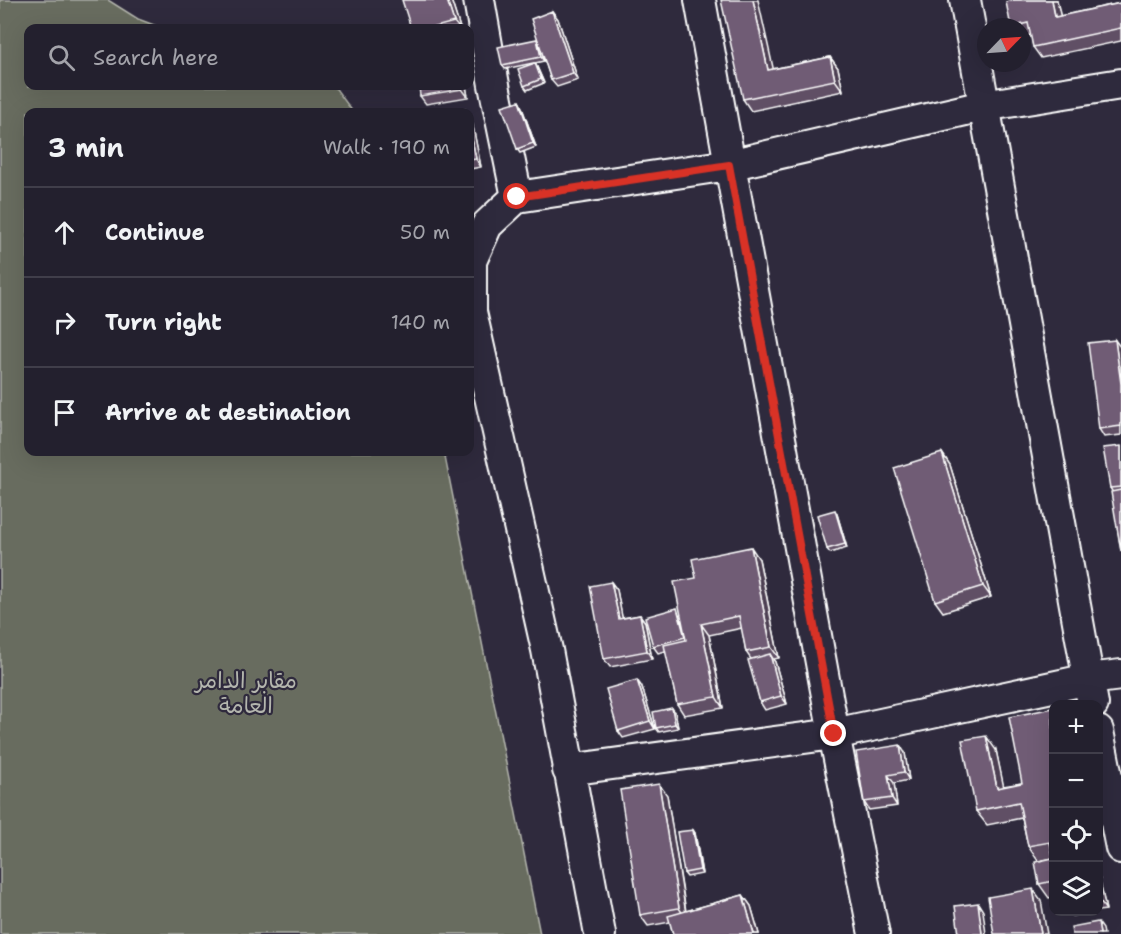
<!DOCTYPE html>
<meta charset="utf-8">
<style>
body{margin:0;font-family:"Shantell Sans","Playpen Sans Arabic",sans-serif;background:#2f2d3a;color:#f1f3f6}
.controls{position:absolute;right:18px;bottom:18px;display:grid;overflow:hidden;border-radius:12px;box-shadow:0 6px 24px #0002}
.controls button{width:54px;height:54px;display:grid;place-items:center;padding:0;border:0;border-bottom:2px solid #403e4a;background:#23202e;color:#f1f3f6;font:30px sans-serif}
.compass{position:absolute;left:977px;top:18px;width:54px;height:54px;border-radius:50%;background:#23202e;box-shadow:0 6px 24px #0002;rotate:65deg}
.stop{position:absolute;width:18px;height:18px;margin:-14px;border:4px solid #d93025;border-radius:50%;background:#fff}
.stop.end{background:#d93025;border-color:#fff;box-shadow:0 2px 6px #0008}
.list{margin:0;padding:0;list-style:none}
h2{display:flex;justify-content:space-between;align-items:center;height:78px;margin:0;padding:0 24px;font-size:26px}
h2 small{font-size:20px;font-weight:400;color:#a3a3aa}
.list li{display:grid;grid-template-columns:39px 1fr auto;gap:18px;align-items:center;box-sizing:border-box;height:90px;padding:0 24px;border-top:2px solid #403e4a}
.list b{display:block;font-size:22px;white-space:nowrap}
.list em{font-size:20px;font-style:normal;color:#a3a3aa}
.icon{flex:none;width:33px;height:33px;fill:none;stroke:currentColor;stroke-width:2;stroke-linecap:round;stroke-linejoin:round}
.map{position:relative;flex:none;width:1121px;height:934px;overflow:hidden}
.search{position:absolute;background:#23202e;box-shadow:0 6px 24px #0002;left:24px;top:24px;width:450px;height:66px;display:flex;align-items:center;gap:15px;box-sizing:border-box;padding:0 21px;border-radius:12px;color:#a3a3aa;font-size:22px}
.panel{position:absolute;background:#23202e;box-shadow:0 6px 24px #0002;left:24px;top:108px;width:450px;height:348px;border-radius:12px}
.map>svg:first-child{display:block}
.green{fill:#686c5e;stroke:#b4b6ae;stroke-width:1.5}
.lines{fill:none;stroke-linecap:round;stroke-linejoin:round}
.minor-casing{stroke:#fff;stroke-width:34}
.minor{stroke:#2f2a3d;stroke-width:30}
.wall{fill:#604f65;stroke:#fff;stroke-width:1.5}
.shaded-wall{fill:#4e4052;stroke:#fff;stroke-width:1.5}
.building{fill:#705c75;stroke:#fff;stroke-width:1.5}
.route{stroke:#d93025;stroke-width:8}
.labels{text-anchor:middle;stroke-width:4.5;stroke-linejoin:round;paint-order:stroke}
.park-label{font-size:22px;fill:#b4b6ae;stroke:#2f2a3d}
</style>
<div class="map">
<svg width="1121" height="934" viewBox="0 0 1121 934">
<rect width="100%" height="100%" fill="#2f2a3d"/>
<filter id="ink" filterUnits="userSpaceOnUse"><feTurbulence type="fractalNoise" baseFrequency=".0167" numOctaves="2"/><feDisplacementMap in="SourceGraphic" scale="12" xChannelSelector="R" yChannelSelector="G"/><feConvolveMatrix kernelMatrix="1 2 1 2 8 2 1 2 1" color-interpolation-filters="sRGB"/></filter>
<g filter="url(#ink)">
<path class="green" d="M 0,0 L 108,0 L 138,19 L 162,28 L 28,28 L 28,86 L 334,86 L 353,112 L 28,112 L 28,452 L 444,452 L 540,934 L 0,934 Z"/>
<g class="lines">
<defs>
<path id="minor" d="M 479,0 L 494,85 L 517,197
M 700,0 L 834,734 L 874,934
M 965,0 L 1093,704
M 1098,731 L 1121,848
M 568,770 L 834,734 L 1089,679 L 1121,675
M 600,934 L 547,650 L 471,312 L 471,261 L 487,225 L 517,197 L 729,165 L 983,106 L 1121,84"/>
</defs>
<use href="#minor" class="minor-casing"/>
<use href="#minor" class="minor"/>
</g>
<path class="wall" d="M 451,0 L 460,28 L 411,28 Z
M 1014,0 L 1057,0 L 1060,16 L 1121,3 L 1121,41 L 1041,58 L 1033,47 L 1031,35 L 1022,37 L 1022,27 L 1011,27 Z
M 552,11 L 558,19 L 578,80 L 557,87 L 551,80 L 541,49 L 544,61 L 535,63 L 537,67 L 544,83 L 527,90 L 524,86 L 533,63 L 505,69 L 502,65 L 538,41 Z
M 830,57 L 838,68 L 843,91 L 751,111 L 743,99 L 773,69 Z
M 466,86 L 468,97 L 426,104 L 420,96 Z
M 519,101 L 521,105 L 536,147 L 520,153 L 517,149 Z
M 470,115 L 471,117 L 481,167 L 470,169 Z
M 1121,348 L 1121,435 L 1104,437 L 1099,429 Z
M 1121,446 L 1121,551 L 1112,491 L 1110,488 Z
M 942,453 L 950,465 L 991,597 L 943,612 L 935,601 Z
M 837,514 L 847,548 L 830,553 L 827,549 Z
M 759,559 L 779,658 L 774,659 L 775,662 L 787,704 L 765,710 L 760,702 L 751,659 L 746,652 L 742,628 L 709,635 L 723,708 L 684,715 L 677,704 L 666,651 L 658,653 L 653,646 L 681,613 L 696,578 Z
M 611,582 L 617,590 L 622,618 L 640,615 L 645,622 L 652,659 L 610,667 L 604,659 Z
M 642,687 L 655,729 L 623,738 L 618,731 Z
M 1053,708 L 1053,858 L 1038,861 L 1028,846 L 1022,818 L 987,825 L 976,811 L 996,750 L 1003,786 L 1022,783 Z
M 675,712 L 678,728 L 659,732 L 656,728 Z
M 905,753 L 909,780 L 894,783 L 897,806 L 869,810 L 864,802 Z
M 667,795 L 686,911 L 743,895 L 751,906 L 759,934 L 673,934 L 670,922 L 648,926 L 640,915 Z
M 693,830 L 695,833 L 702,874 L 687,877 L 684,873 Z
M 1053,858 L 1053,897 L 1049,898 L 1039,884 Z
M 1098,872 L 1106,910 L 1098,911 Z
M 1068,912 L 1096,912 L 1072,916 Z"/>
<path class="shaded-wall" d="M 447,0 L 451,0 L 460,28 L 459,28 L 454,22 Z
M 753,0 L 758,0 L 776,81 L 768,70 Z
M 1052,0 L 1057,0 L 1063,28 L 1055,17 Z
M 552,11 L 558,19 L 578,80 L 573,73 Z
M 537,39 L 540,43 L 544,61 L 541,57 Z
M 830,57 L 838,68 L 843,91 L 835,80 Z
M 535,63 L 537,67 L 544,83 L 541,79 Z
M 462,86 L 466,86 L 468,97 L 462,89 Z
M 519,101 L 521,105 L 536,147 L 533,143 Z
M 470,115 L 471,117 L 481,167 L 476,159 L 470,129 Z
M 1115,340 L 1121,348 L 1121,384 Z
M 942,453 L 950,465 L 991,597 L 983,586 Z
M 835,510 L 837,514 L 847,548 L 845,544 Z
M 751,547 L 759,559 L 779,658 L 771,647 Z
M 611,582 L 617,590 L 624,627 L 619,619 Z
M 640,615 L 645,622 L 652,659 L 647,651 Z
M 701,624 L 709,635 L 723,708 L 716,697 Z
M 770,654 L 775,662 L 787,704 L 781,696 Z
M 637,680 L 642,687 L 655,729 L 650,721 Z
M 672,708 L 675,712 L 678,728 L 675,724 Z
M 986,736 L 996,750 L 1007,802 L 997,788 Z
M 900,745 L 905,753 L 909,780 L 904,772 Z
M 888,775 L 894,783 L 897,806 L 892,798 Z
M 659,784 L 667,795 L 687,920 L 679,908 Z
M 693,830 L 695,833 L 702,874 L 700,870 Z
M 1098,872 L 1106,910 L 1098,899 Z
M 1033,889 L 1041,900 L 1047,934 L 1041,934 Z
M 743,895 L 751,906 L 759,934 L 754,934 Z
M 978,903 L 983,911 L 986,934 L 982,934 Z
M 1098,922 L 1103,929 L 1104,934 L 1100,934 Z"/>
<path class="building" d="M 402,0 L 447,0 L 454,22 L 432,28 L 411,28 Z
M 721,0 L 753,0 L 768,70 L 830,57 L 835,80 L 743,99 Z
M 1014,0 L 1052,0 L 1055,17 L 1121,3 L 1121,28 L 1033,47 L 1028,23 L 1011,27 L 1006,2 Z
M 552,11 L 573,73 L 551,80 L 531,19 Z
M 537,39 L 541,57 L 502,65 L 498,47 Z
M 535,63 L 541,79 L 524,86 L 518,69 Z
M 419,86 L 462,86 L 462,89 L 420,96 Z
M 519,101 L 533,143 L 517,149 L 502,106 Z
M 465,109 L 466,112 L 450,112 Z
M 470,129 L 476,159 L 470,160 Z
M 1115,340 L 1121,384 L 1121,426 L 1099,429 L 1088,343 Z
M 1121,446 L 1121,487 L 1110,488 L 1103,448 Z
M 942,453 L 983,586 L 935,601 L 894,468 Z
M 1121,490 L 1121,551 L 1111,492 Z
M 835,510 L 845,544 L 827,549 L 817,515 Z
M 751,547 L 771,647 L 746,652 L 739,616 L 701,624 L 716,697 L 677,704 L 664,645 L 686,640 L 674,582 L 696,578 L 692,559 Z
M 611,582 L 619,619 L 640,615 L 647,651 L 604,659 L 590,586 Z
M 677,608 L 685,637 L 653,646 L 645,617 Z
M 770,654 L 781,696 L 760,702 L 748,660 Z
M 637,680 L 650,721 L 618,731 L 606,689 Z
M 672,708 L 675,724 L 656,728 L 653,712 Z
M 1053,708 L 1053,857 L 1050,842 L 1028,846 L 1019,802 L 976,811 L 962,740 L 986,736 L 997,788 L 1022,783 L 1009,717 Z
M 900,745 L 904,772 L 888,775 L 892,798 L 864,802 L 856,752 Z
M 659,784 L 679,908 L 640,915 L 620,790 Z
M 693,830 L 700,870 L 684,873 L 677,832 Z
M 1053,858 L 1053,881 L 1039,884 L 1035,862 Z
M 1033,889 L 1041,934 L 994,934 L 988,897 Z
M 743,895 L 754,934 L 673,934 L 668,916 Z
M 978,903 L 982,934 L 959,934 L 955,906 Z
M 1098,922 L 1100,934 L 1072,934 L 1071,927 Z"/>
</g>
<g class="lines" filter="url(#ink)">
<path class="route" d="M 517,197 L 729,165 L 834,734"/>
</g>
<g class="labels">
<g class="park-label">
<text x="246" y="688">مقابر الدامر<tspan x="246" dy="25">العامة</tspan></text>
</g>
</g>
</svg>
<div class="controls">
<button>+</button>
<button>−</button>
<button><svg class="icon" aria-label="locate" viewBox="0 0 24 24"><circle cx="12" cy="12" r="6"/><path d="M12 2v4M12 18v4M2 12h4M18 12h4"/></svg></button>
<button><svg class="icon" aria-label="layers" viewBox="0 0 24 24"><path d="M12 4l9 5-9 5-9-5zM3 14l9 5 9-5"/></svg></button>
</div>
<svg class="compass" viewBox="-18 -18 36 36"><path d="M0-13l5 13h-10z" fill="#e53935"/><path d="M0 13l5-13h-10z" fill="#a3a3aa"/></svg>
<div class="stop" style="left:517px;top:197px"></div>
<div class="stop end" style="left:834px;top:734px"></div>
<div class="search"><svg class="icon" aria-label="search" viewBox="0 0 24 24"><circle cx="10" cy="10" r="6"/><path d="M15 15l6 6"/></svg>Search here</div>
<section class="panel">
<h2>3 min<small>Walk · 190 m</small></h2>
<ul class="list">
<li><svg class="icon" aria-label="ahead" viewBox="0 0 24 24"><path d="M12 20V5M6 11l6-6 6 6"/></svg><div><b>Continue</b></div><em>50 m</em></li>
<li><svg class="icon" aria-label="right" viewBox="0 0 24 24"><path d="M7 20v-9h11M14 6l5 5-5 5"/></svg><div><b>Turn right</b></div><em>140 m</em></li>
<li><svg class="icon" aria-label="arrive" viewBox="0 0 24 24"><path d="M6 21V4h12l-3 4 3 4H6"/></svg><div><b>Arrive at destination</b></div></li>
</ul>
</section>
</div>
